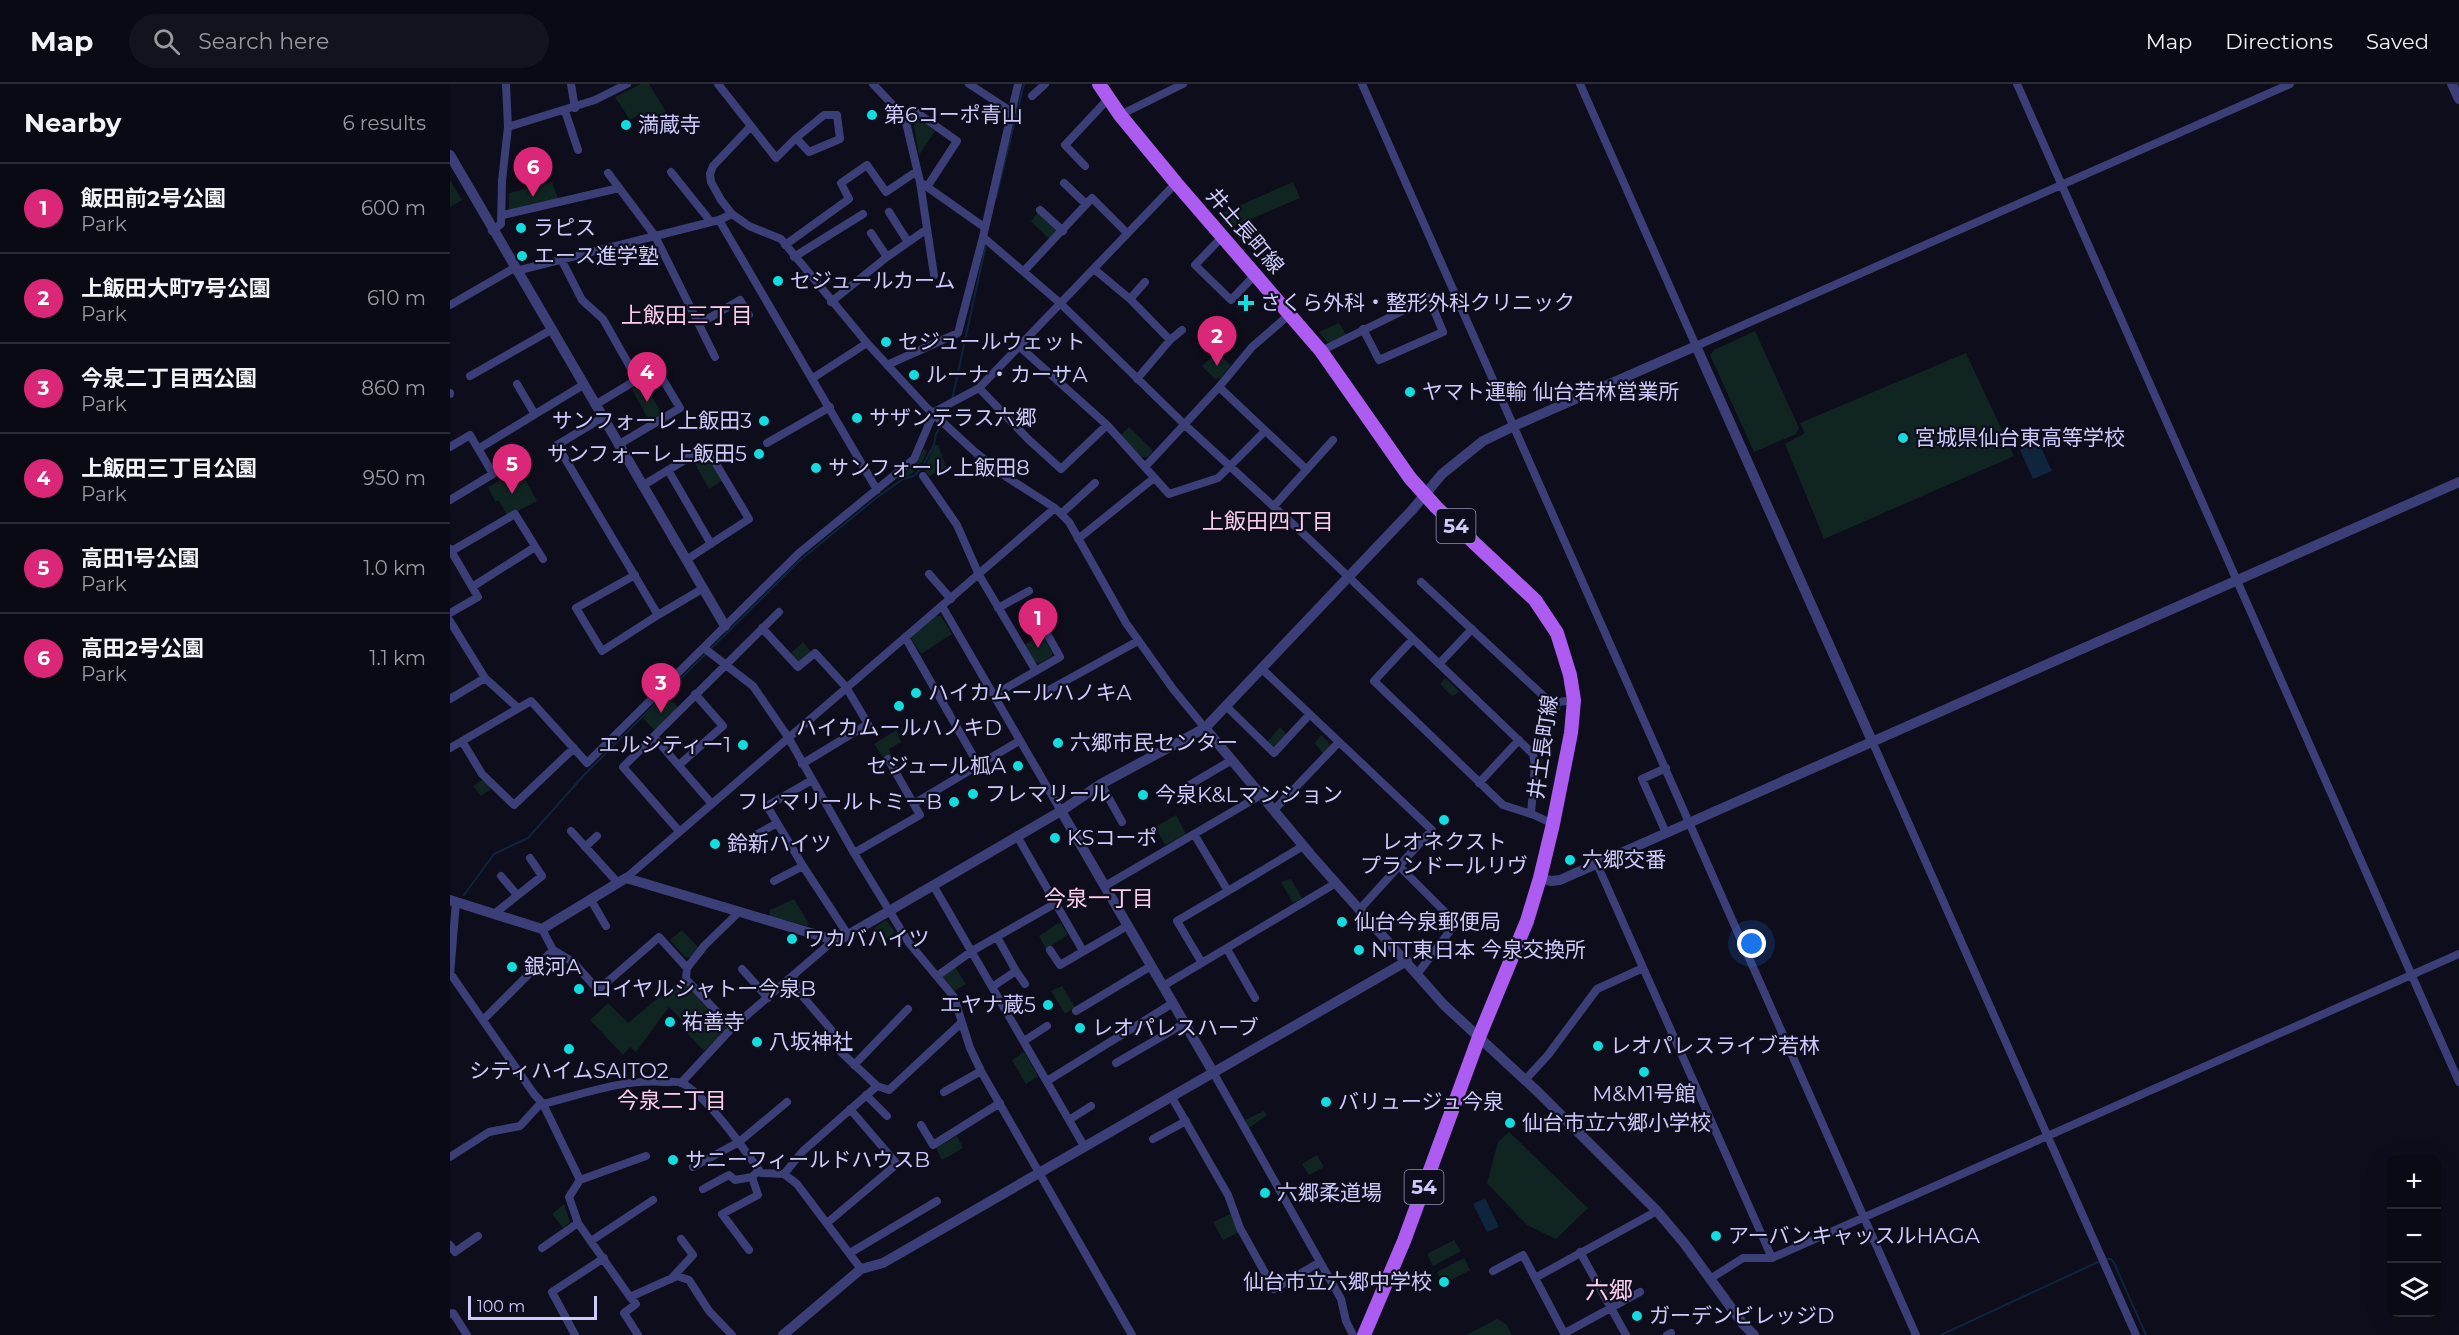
<!DOCTYPE html>
<meta charset="utf-8">
<style>
body{margin:0;font-family:Montserrat,"Noto Sans JP",sans-serif;background:#13131d;color:#f1f3f6}
.controls{position:absolute;right:18px;bottom:18px;display:grid;overflow:hidden;border-radius:12px;box-shadow:0 6px 24px #0002}
.controls button{width:54px;height:54px;display:grid;place-items:center;padding:0;border:0;border-bottom:2px solid #2a2b34;background:#0a0a14;color:#f1f3f6;font:30px sans-serif}
.scale{position:absolute;left:18px;bottom:15px;width:129px;box-sizing:border-box;padding-left:6px;border:3px solid #cdcbfb;border-top:0;font-size:16px;line-height:21px;white-space:nowrap;color:#cdcbfb;-webkit-text-stroke:4px #0e0d1b;paint-order:stroke}
.you{position:absolute;left:1302px;top:860px;width:21px;height:21px;margin:-15px;border:4px solid #fff;border-radius:50%;background:#1a73e8;box-shadow:0 0 0 9px #1a73e833}
.badge{display:grid;place-items:center;width:39px;height:39px;border-radius:50%;background:#db2777;color:#fff;font-size:20px;font-weight:700}
.pin{position:absolute;translate:-50% -50px;filter:drop-shadow(0 2px 3px #0008)}
.pin::after{content:'';position:absolute;top:32px;width:21px;height:18px;background:inherit;clip-path:polygon(0 0,100% 0,50% 100%)}
.list{margin:0;padding:0;list-style:none}
h2{display:flex;justify-content:space-between;align-items:center;height:78px;margin:0;padding:0 24px;font-size:26px}
h2 small{font-size:20px;font-weight:400;color:#999aa0}
.list li{display:grid;grid-template-columns:39px 1fr auto;gap:18px;align-items:center;box-sizing:border-box;height:90px;padding:0 24px;border-top:2px solid #2a2b34}
.list b{display:block;font-size:22px;white-space:nowrap}
.list p{margin:0;font-size:20px;white-space:nowrap;color:#999aa0}
.list em{font-size:20px;font-style:normal;color:#999aa0}
.icon{flex:none;width:33px;height:33px;fill:none;stroke:currentColor;stroke-width:2;stroke-linecap:round;stroke-linejoin:round}
.map{position:relative;flex:none;width:2009px;height:1251px;overflow:hidden}
header{display:flex;align-items:center;gap:36px;box-sizing:border-box;height:84px;padding:0 30px;background:#0a0a14;border-bottom:2px solid #2a2b34}
header strong{font-size:28px}
nav{display:flex;gap:33px;margin-inline-start:auto;font-size:21px}
.search{width:420px;height:54px;background:#13131d;display:flex;align-items:center;gap:15px;box-sizing:border-box;padding:0 21px;border-radius:33px;color:#999aa0;font-size:22px}
main{display:flex}
aside{flex:1;background:#0a0a14}
.map>svg:first-child{display:block}
.green{fill:#102522}
.water{fill:#0f243d}
.lines{fill:none;stroke-linecap:round;stroke-linejoin:round}
.stream{stroke:#0f243d;stroke-width:2}
.minor{stroke:#3c3e77;stroke-width:8}
.tertiary{stroke:#3c3e77;stroke-width:10}
.primary{stroke:#ad5cf1;stroke-width:14}
.poi-dot{fill:#13dcdf;stroke:#0e0d1b;stroke-width:2}
.labels{text-anchor:middle;stroke-width:4.5;stroke-linejoin:round;paint-order:stroke}
.shield{fill:#0e0d1b;stroke:#9492b8;stroke-width:1.5}
.shield-label{font-size:20px;font-weight:bold;fill:#cdcbfb}
.poi-label{font-size:21px;fill:#cdcbfb;stroke:#0e0d1b;text-anchor:start}
.street-label{font-size:21px;fill:#cdcbfb;stroke:#0e0d1b}
.neighbourhood-label{font-size:22px;fill:#fbcdee;stroke:#0e0d1b}
.quarter-label{font-size:24px;fill:#fbcdee;stroke:#0e0d1b}
</style>
<header>
<strong>Map</strong>
<div class="search"><svg class="icon" aria-label="search" viewBox="0 0 24 24"><circle cx="10" cy="10" r="6"/><path d="M15 15l6 6"/></svg>Search here</div>
<nav><a>Map</a><a>Directions</a><a>Saved</a></nav>
</header>
<main>
<aside>
<h2>Nearby<small>6 results</small></h2>
<ul class="list">
<li><span class="badge">1</span><div><b>飯田前2号公園</b><p>Park</p></div><em>600 m</em></li>
<li><span class="badge">2</span><div><b>上飯田大町7号公園</b><p>Park</p></div><em>610 m</em></li>
<li><span class="badge">3</span><div><b>今泉二丁目西公園</b><p>Park</p></div><em>860 m</em></li>
<li><span class="badge">4</span><div><b>上飯田三丁目公園</b><p>Park</p></div><em>950 m</em></li>
<li><span class="badge">5</span><div><b>高田1号公園</b><p>Park</p></div><em>1.0 km</em></li>
<li><span class="badge">6</span><div><b>高田2号公園</b><p>Park</p></div><em>1.1 km</em></li>
</ul>
</aside>
<div class="map">
<svg width="2009" height="1251" viewBox="0 0 2009 1251">
<rect width="100%" height="100%" fill="#0e0d1b"/>
<path class="green" d="M 191,0 L 199,0 L 221,36 L 215,42 L 216,46 L 207,51 L 194,34 L 191,35 L 188,31 L 180,36 L 165,13 Z
M 466,32 L 485,47 L 469,71 L 463,36 Z
M 0,96 L 12,116 L 0,123 Z
M 102,98 L 109,117 L 59,128 L 59,109 Z
M 843,98 L 850,114 L 780,144 L 768,131 Z
M 589,127 L 608,145 L 599,155 L 581,137 Z
M 889,239 L 896,251 L 883,259 L 877,258 L 869,248 Z
M 1305,247 L 1349,344 L 1346,350 L 1304,368 L 1260,271 L 1264,266 Z
M 766,268 L 781,281 L 770,294 L 765,295 L 752,282 Z
M 1516,269 L 1564,372 L 1374,455 L 1335,360 L 1355,349 L 1350,339 Z
M 194,298 L 213,332 L 200,339 L 182,305 Z
M 679,343 L 703,367 L 698,373 L 692,373 L 670,352 Z
M 485,361 L 488,361 L 496,383 L 479,392 L 474,385 Z
M 474,365 L 477,368 C 472,379 467,389 455,393 L 453,391 L 464,380 Z
M 254,371 L 260,373 L 273,396 L 259,405 L 244,378 Z
M 67,380 L 87,417 L 58,432 L 49,417 L 45,417 L 38,403 L 52,395 L 52,390 Z
M 485,532 L 491,532 L 502,550 L 471,570 L 462,556 L 462,551 Z
M 592,551 L 602,568 L 602,572 L 590,579 L 585,578 L 574,561 Z
M 353,558 L 362,569 L 353,577 L 347,577 L 340,570 Z
M 995,594 L 1010,608 L 1002,612 L 990,600 Z
M 216,611 L 228,623 L 205,647 L 193,634 Z
M 830,643 L 837,651 L 824,665 L 817,658 Z
M 446,646 L 451,658 L 439,665 L 441,671 L 434,675 L 424,660 Z
M 871,651 L 881,661 L 873,670 L 865,659 Z
M 34,695 L 41,705 L 31,712 L 23,702 Z
M 726,731 L 736,750 L 715,761 L 705,743 Z
M 841,795 L 852,814 L 843,819 L 831,798 Z
M 344,815 L 359,840 L 357,842 L 320,832 L 320,826 Z
M 436,836 L 445,848 L 431,860 L 421,846 Z
M 610,838 L 618,851 L 596,865 L 589,852 Z
M 232,846 L 248,863 L 241,873 L 236,874 L 220,856 Z
M 505,883 L 516,900 L 504,907 L 491,892 Z
M 231,895 L 277,946 L 254,967 L 233,945 L 237,941 L 219,923 L 186,968 L 180,963 L 173,971 L 140,936 L 158,919 L 178,939 Z
M 612,902 L 625,923 L 615,930 L 601,907 Z
M 574,968 L 588,992 L 576,1000 L 562,976 Z
M 814,1027 L 817,1031 L 799,1044 L 795,1036 Z
M 1059,1048 L 1138,1124 L 1106,1155 L 1077,1141 L 1037,1099 L 1048,1058 Z
M 507,1052 L 513,1064 L 492,1076 L 486,1064 Z
M 867,1071 L 874,1083 L 859,1091 L 852,1080 Z
M 114,1120 L 120,1138 L 113,1144 L 102,1130 Z
M 782,1129 L 789,1148 L 773,1156 L 763,1138 Z
M 1004,1156 L 1011,1167 L 983,1182 L 977,1170 Z
M 1014,1174 L 1020,1186 L 993,1200 L 987,1188 Z
M 1171,1196 L 1179,1210 L 1169,1216 L 1162,1215 L 1156,1205 Z
M 1047,1235 L 1056,1240 L 1062,1251 L 1016,1251 Z"/>
<path class="water" d="M 1588,357 L 1602,387 L 1583,395 L 1570,366 Z
M 1035,1114 L 1049,1143 L 1037,1148 L 1023,1120 Z"/>
<g class="lines">
<path class="stream" d="M 546,114 L 574,0
M 502,316 L 536,160
M 1091,679 L 1090,663 L 1110,623
M 14,811 L 44,770 L 78,754 L 135,690 L 348,478 L 425,415 L 453,395 L 464,392 L 472,383 L 484,361 L 486,350 L 492,340
M 1655,1175 L 1661,1175 L 1664,1179 L 1696,1251
M 1491,1251 L 1650,1177"/>
<path class="minor" d="M 121,0 L 125,24
M 268,0 L 301,42 L 263,82 L 260,90 L 261,98 L 271,116 L 282,130 L 299,142 L 331,155 L 417,259 L 476,323 L 525,368 L 558,394 L 605,424 L 619,438 L 676,539 L 723,605 L 755,644
M 423,0 L 455,34 L 470,98 L 484,191
M 519,0 L 562,28
M 912,0 L 1466,1251
M 1130,0 L 1246,262 L 1840,0
M 1567,0 L 2009,998
M 582,12 L 595,0
M 115,27 L 128,66
M 670,31 L 733,0
M 455,34 L 466,28 L 507,57 L 477,103
M 301,42 L 326,74 L 346,54 L 374,31 L 387,31 L 390,55 L 359,68 L 346,54
M 58,43 L 145,16 L 177,0
M 635,82 L 615,61 L 659,14
M 221,88 L 261,138
M 158,89 L 205,152 L 265,273
M 614,99 L 636,120
M 473,100 L 534,143
M 590,126 L 613,147
M 439,128 L 458,158
M 53,131 L 169,104
M 269,136 L 427,406
M 42,147 L 51,140 L 52,97 L 58,43 L 56,0
M 421,149 L 437,173
M 533,153 L 610,219 L 735,341 L 859,455 L 1083,670 L 1085,682 L 1081,730
M 772,153 L 745,181 L 781,216 L 805,191
M 335,161 L 399,115 L 391,99 L 417,81 L 436,108 L 467,87
M 344,173 L 413,130
M 111,175 L 132,216 L 153,235 L 187,295
M 644,185 L 680,215 L 720,256
M 66,187 L 269,136 L 282,130
M 574,187 L 642,114 L 677,149
M 680,215 L 695,198
M 381,218 L 437,173 L 477,145
M 0,221 L 64,184
M 249,240 L 290,216 L 299,231
M 570,263 L 657,341 L 719,410 L 768,394 L 815,347
M 871,267 L 979,214 L 993,248 L 929,276 L 913,245
M 437,281 L 508,249 L 533,153 L 568,0
M 20,292 L 101,246
M 363,294 L 417,259
M 687,295 L 720,256 L 732,246
M 67,300 L 84,329
M 769,303 L 856,385
M 529,304 L 578,355 L 611,385 L 657,341
M 0,309 L 0,310
M 145,321 L 206,284 L 230,324 L 168,361
M 152,334 L 107,361 L 208,531 L 252,505
M 317,359 L 380,323
M 0,363 L 20,351 L 43,390 L 0,416
M 28,365 L 133,301
M 695,383 L 769,303 L 802,263 L 840,230
M 218,386 L 261,460
M 473,392 L 507,441 L 529,491 L 586,587
M 192,402 L 256,363 L 299,435 L 236,476
M 824,422 L 883,356
M 612,429 L 645,399
M 628,455 L 704,394
M 0,465 L 28,513 L 0,529
M 0,468 L 65,430 L 93,475
M 479,490 L 501,515
M 185,491 L 126,524 L 152,567 L 208,531
M 971,498 L 1101,619 L 1124,616
M 22,503 L 85,463
M 492,522 L 611,727
M 548,524 L 579,507
M 0,537 L 35,594 L 68,624
M 312,544 L 348,583 L 365,569 L 396,603 L 418,640 L 352,680
M 455,553 L 529,682
M 963,555 L 924,597 L 1053,721 L 1084,731 L 1103,740
M 254,564 L 303,602 L 338,653 L 404,769 L 459,859 L 504,913 L 520,964 L 532,989 L 682,1251
M 989,580 L 1022,545
M 811,584 L 982,746 L 949,782
M 599,606 L 688,557
M 544,611 L 610,573 L 595,546
M 0,615 L 35,594
M 776,622 L 824,669 L 859,631
M 204,653 L 262,720
M 12,657 L 32,690 L 64,721 L 124,664
M 1422,657 L 1686,1251
M 0,664 L 81,617 L 137,679 L 349,469 L 464,375 L 484,328 L 529,304 L 726,99
M 229,681 L 273,642 L 245,610
M 362,696 L 317,722 L 353,782 L 398,851
M 1029,699 L 1069,656
M 651,700 L 672,738
M 736,703 L 782,676
M 465,719 L 569,657
M 824,726 L 889,658
M 121,747 L 168,799
M 229,747 L 173,683 L 329,528
M 1216,749 L 1192,695 L 1216,684
M 744,750 L 778,807 L 853,762
M 567,752 L 633,867
M 297,756 L 327,739
M 135,763 L 147,752
M 404,769 L 470,731 L 438,675
M 1147,780 L 1322,1174 L 1293,1174 L 1260,1195
M 51,792 L 67,811
M 176,794 L 605,424
M 324,797 L 353,782
M 483,801 L 634,1062
M 655,802 L 811,711
M 141,816 L 156,842
M 910,825 L 949,782 L 1006,839 L 968,889
M 44,830 L 92,792 L 80,774
M 92,845 L 103,866 L 123,878 L 148,906 L 209,853 L 237,884 L 255,861 L 289,828
M 777,865 L 805,914
M 600,866 L 610,881 L 677,842
M 752,879 L 727,837 L 778,807
M 237,884 L 236,895 L 282,944
M 292,885 L 318,914
M 566,887 L 575,900
M 0,889 L 84,1010 L 93,1020 C 134,1010 172,995 214,998 C 220,998 228,997 232,999 C 258,1013 294,1065 311,1089 L 334,1090 L 353,1067 L 427,1002 L 391,968 L 384,949 L 348,907 L 343,892
M 0,891 L 6,818
M 487,892 L 522,867 L 606,819
M 713,902 L 886,799
M 542,903 L 566,887 L 547,853
M 626,927 L 701,882
M 33,936 L 103,866
M 574,957 L 597,942
M 666,979 L 735,939
M 404,981 L 458,925
M 763,988 L 891,1215 L 896,1237 L 903,1251
M 1075,996 L 1098,971 L 1147,905 L 1193,884
M 597,997 L 723,919
M 231,999 L 282,944 L 384,856
M 427,1002 L 439,1006 L 511,939
M 494,1008 L 531,987
M 416,1011 L 437,1032
M 721,1012 L 778,1111 L 790,1144 L 824,1205 L 870,1178
M 619,1036 L 641,1022
M 471,1041 L 483,1061 L 550,1019
M 703,1055 L 736,1037
M 0,1073 L 39,1048 L 70,1042 L 90,1020 L 93,1020 L 130,1096 L 119,1113 L 128,1139 L 180,1213 L 227,1192 L 239,1196 L 259,1227 L 282,1251
M 243,1083 L 289,1058 L 337,1018
M 334,1090 L 347,1100 L 411,1185
M 130,1096 L 196,1072
M 253,1105 L 279,1091 L 285,1096 L 302,1093
M 377,1139 L 447,1080 L 400,1025
M 141,1157 L 203,1116
M 0,1161 L 5,1168 L 28,1152
M 92,1164 L 128,1139
M 299,1166 L 272,1130 L 308,1111 L 302,1093 L 309,1086
M 1130,1168 L 1176,1251
M 400,1169 L 487,1117
M 1322,1174 L 2009,870
M 1043,1187 L 1073,1171 L 1115,1251
M 1085,1194 L 1207,1127
M 221,1195 L 243,1171 L 231,1155
M 180,1213 L 186,1220 L 174,1229 L 188,1251
M 0,1230 L 3,1229 L 17,1251
M 1115,1249 L 1190,1208
M 125,1251 L 102,1208 L 154,1174
M 1217,1251 L 1221,1249"/>
<path class="tertiary" d="M 2002,0 L 2009,15
M 0,71 L 275,542
M 755,644 L 861,771 L 994,921 L 1088,1008 L 1207,1127 L 1234,1159 L 1293,1240 L 1304,1251
M 611,727 L 763,988
M 1090,794 L 1101,797 L 1110,796 L 2009,398
M 0,816 L 92,845 L 176,794 L 384,856 L 391,855 L 611,727 L 651,700 L 755,644 L 963,425 L 992,390 L 1033,357 L 1064,342 L 1246,262 L 1422,657
M 333,1251 L 411,1185 L 433,1179 L 957,877"/>
<path class="primary" d="M 649,0 L 670,31 L 726,99 L 871,267 L 960,394 L 986,423 L 1085,516 L 1107,549 L 1120,591 L 1124,616 L 1121,649 L 1103,740 L 1090,794 L 1077,837 L 1029,953 L 954,1157 L 914,1251"/>
</g>
<g class="poi-dot">
<circle cx="422" cy="31" r="6"/>
<circle cx="176" cy="41" r="6"/>
<circle cx="71" cy="144" r="6"/>
<circle cx="72" cy="172" r="6"/>
<circle cx="328" cy="197" r="6"/>
<path d="M793 210h6v6h6v6h-6v6h-6v-6h-6v-6h6z"/>
<circle cx="436" cy="258" r="6"/>
<circle cx="464" cy="291" r="6"/>
<circle cx="960" cy="308" r="6"/>
<circle cx="407" cy="334" r="6"/>
<circle cx="314" cy="337" r="6"/>
<circle cx="1453" cy="354" r="6"/>
<circle cx="309" cy="370" r="6"/>
<circle cx="366" cy="384" r="6"/>
<circle cx="466" cy="609" r="6"/>
<circle cx="449" cy="622" r="6"/>
<circle cx="608" cy="659" r="6"/>
<circle cx="293" cy="661" r="6"/>
<circle cx="568" cy="682" r="6"/>
<circle cx="523" cy="710" r="6"/>
<circle cx="693" cy="711" r="6"/>
<circle cx="504" cy="718" r="6"/>
<circle cx="994" cy="736" r="6"/>
<circle cx="605" cy="754" r="6"/>
<circle cx="265" cy="760" r="6"/>
<circle cx="1120" cy="776" r="6"/>
<circle cx="892" cy="838" r="6"/>
<circle cx="342" cy="855" r="6"/>
<circle cx="909" cy="866" r="6"/>
<circle cx="62" cy="883" r="6"/>
<circle cx="129" cy="905" r="6"/>
<circle cx="598" cy="921" r="6"/>
<circle cx="220" cy="938" r="6"/>
<circle cx="630" cy="944" r="6"/>
<circle cx="307" cy="958" r="6"/>
<circle cx="1148" cy="962" r="6"/>
<circle cx="119" cy="965" r="6"/>
<circle cx="1194" cy="988" r="6"/>
<circle cx="876" cy="1018" r="6"/>
<circle cx="1060" cy="1039" r="6"/>
<circle cx="223" cy="1076" r="6"/>
<circle cx="815" cy="1109" r="6"/>
<circle cx="1266" cy="1152" r="6"/>
<circle cx="994" cy="1198" r="6"/>
<circle cx="1187" cy="1232" r="6"/>
</g>
<g class="labels">
<g class="shield">
<rect x="986.5" y="425" width="39" height="34" rx="4.5"/>
<rect x="954.5" y="1086" width="39" height="34" rx="4.5"/>
</g>
<g class="shield-label">
<text x="1006" y="449">54</text>
<text x="974" y="1110">54</text>
</g>
<g class="poi-label">
<text x="434" y="38">第6コーポ青山</text>
<text x="188" y="48">満蔵寺</text>
<text x="83" y="151">ラピス</text>
<text x="84" y="179">エース進学塾</text>
<text x="340" y="204">セジュールカーム</text>
<text x="810" y="226">さくら外科・整形外科クリニック</text>
<text x="448" y="265">セジュールウェット</text>
<text x="476" y="298">ルーナ・カーサA</text>
<text x="972" y="315">ヤマト運輸 仙台若林営業所</text>
<text x="419" y="341">サザンテラス六郷</text>
<text x="302" y="344" text-anchor="end">サンフォーレ上飯田3</text>
<text x="1465" y="361">宮城県仙台東高等学校</text>
<text x="297" y="377" text-anchor="end">サンフォーレ上飯田5</text>
<text x="378" y="391">サンフォーレ上飯田8</text>
<text x="478" y="616">ハイカムールハノキA</text>
<text x="449" y="651" text-anchor="middle">ハイカムールハノキD</text>
<text x="620" y="666">六郷市民センター</text>
<text x="281" y="668" text-anchor="end">エルシティー1</text>
<text x="556" y="689" text-anchor="end">セジュール柧A</text>
<text x="535" y="717">フレマリール</text>
<text x="705" y="718">今泉K&amp;Lマンション</text>
<text x="492" y="725" text-anchor="end">フレマリールトミーB</text>
<text x="617" y="761">KSコーポ</text>
<text x="994" y="765" text-anchor="middle">レオネクスト<tspan x="994" dy="24">プランドールリヴ</tspan></text>
<text x="277" y="767">鈴新ハイツ</text>
<text x="1132" y="783">六郷交番</text>
<text x="904" y="845">仙台今泉郵便局</text>
<text x="354" y="862">ワカバハイツ</text>
<text x="921" y="873">NTT東日本 今泉交換所</text>
<text x="74" y="890">銀河A</text>
<text x="141" y="912">ロイヤルシャトー今泉B</text>
<text x="586" y="928" text-anchor="end">エヤナ蔵5</text>
<text x="232" y="945">祐善寺</text>
<text x="642" y="951">レオパレスハーブ</text>
<text x="319" y="965">八坂神社</text>
<text x="1160" y="969">レオパレスライブ若林</text>
<text x="119" y="994" text-anchor="middle">シティハイムSAITO2</text>
<text x="1194" y="1017" text-anchor="middle">M&amp;M1号館</text>
<text x="888" y="1025">バリュージュ今泉</text>
<text x="1072" y="1046">仙台市立六郷小学校</text>
<text x="235" y="1083">サニーフィールドハウスB</text>
<text x="827" y="1116">六郷柔道場</text>
<text x="1278" y="1159">アーバンキャッスルHAGA</text>
<text x="982" y="1205" text-anchor="end">仙台市立六郷中学校</text>
<text x="1199" y="1239">ガーデンビレッジD</text>
</g>
<g class="street-label">
<text transform="translate(795 147) rotate(49)" y="7">井土長町線</text>
<text transform="translate(1093 663) rotate(-82)" y="7">井土長町線</text>
</g>
<g class="neighbourhood-label">
<text x="237" y="239">上飯田三丁目</text>
<text x="818" y="445">上飯田四丁目</text>
<text x="649" y="822">今泉一丁目</text>
<text x="222" y="1024">今泉二丁目</text>
</g>
<g class="quarter-label">
<text x="1159" y="1215">六郷</text>
</g>
</g>
</svg>
<div class="controls">
<button>+</button>
<button>−</button>
<button><svg class="icon" aria-label="layers" viewBox="0 0 24 24"><path d="M12 4l9 5-9 5-9-5zM3 14l9 5 9-5"/></svg></button>
</div>
<div class="scale">100 m</div>
<div class="you"></div>
<div class="pin badge" style="left:588px;top:564px">1</div>
<div class="pin badge" style="left:767px;top:282px">2</div>
<div class="pin badge" style="left:211px;top:629px">3</div>
<div class="pin badge" style="left:197px;top:318px">4</div>
<div class="pin badge" style="left:62px;top:410px">5</div>
<div class="pin badge" style="left:83px;top:113px">6</div>
</div>
</main>
